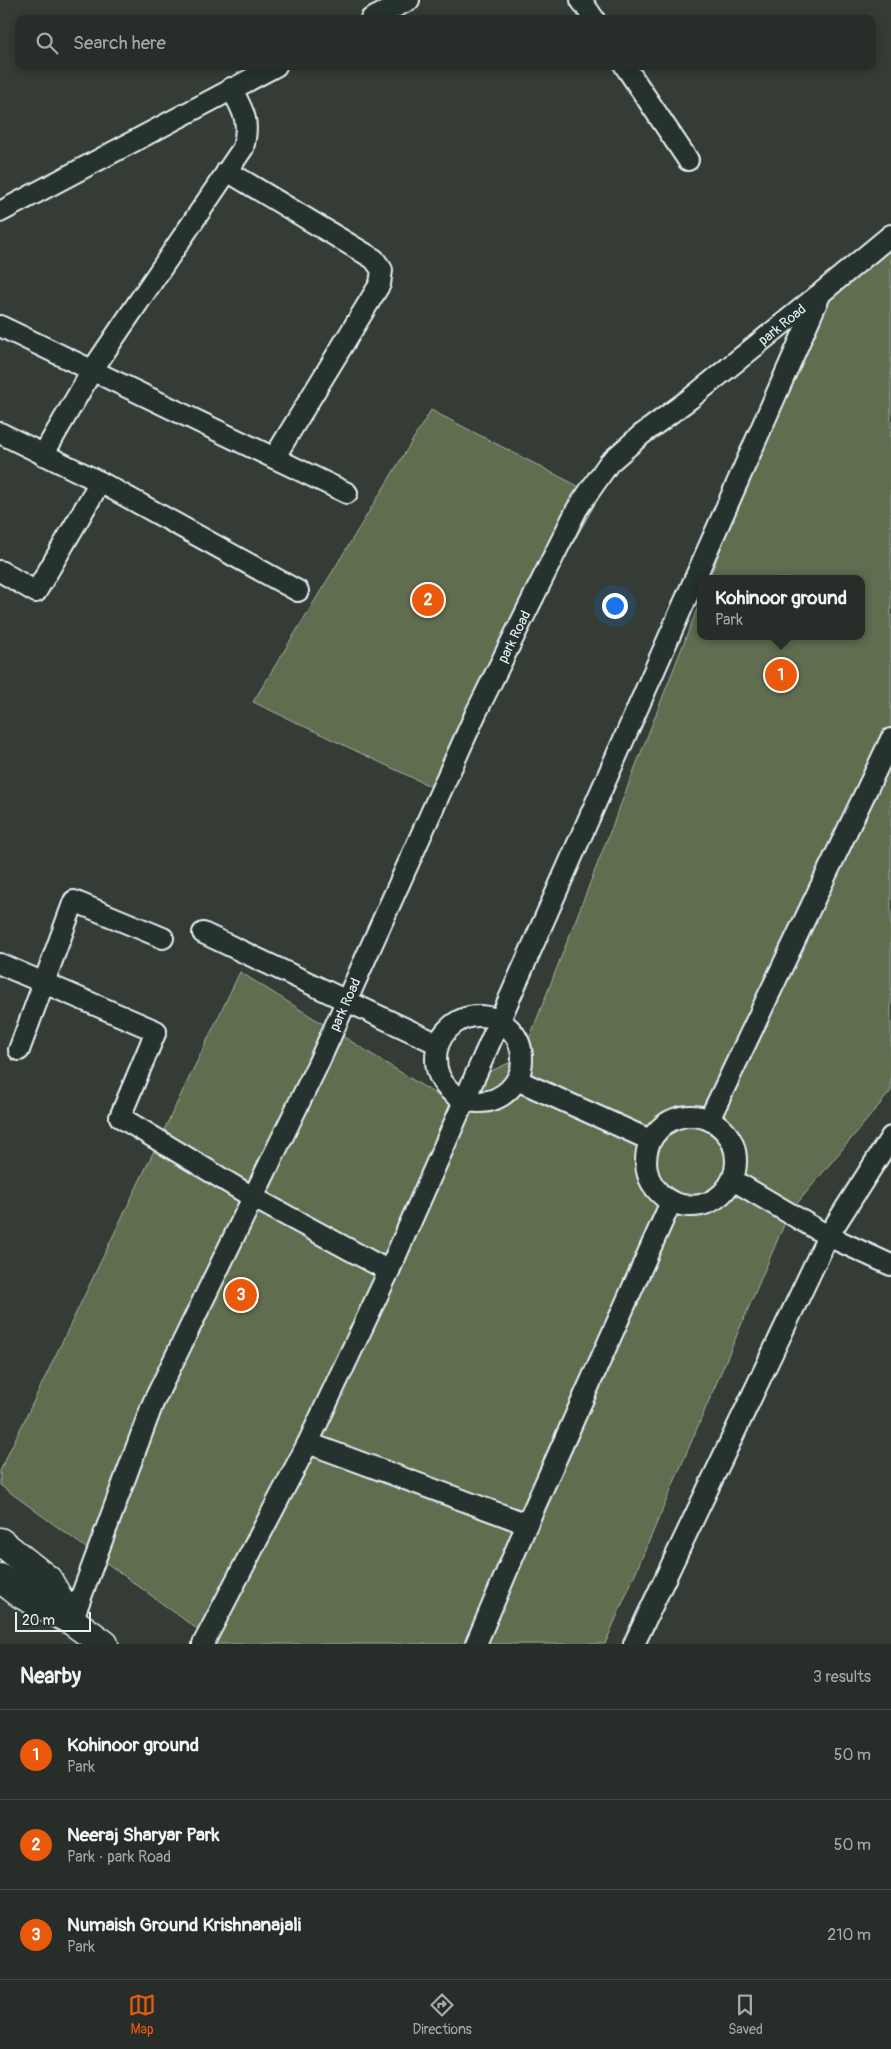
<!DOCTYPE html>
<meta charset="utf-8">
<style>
body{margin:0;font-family:Pangolin,sans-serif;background:#333934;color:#f1f3f6}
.scale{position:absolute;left:15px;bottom:12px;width:76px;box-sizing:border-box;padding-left:5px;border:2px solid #e8f1f8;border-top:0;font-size:14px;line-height:18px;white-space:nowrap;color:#e8f1f8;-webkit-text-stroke:4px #26332d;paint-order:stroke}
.you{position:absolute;left:614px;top:605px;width:18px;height:18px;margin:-12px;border:4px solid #fff;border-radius:50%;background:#1a73e8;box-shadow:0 0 0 8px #1a73e833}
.badge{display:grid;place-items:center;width:32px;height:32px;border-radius:50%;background:#ea580c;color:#fff;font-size:16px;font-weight:700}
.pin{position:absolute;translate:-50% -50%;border:2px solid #fff;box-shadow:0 1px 5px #0006}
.popup{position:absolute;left:697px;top:575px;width:168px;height:65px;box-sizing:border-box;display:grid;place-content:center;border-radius:10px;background:#272d28;filter:drop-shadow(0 1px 4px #0005);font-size:16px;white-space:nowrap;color:#a4a8a8}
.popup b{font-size:19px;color:#f1f3f6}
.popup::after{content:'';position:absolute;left:50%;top:100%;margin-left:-10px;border:10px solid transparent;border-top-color:#272d28}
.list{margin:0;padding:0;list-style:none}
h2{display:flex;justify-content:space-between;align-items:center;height:65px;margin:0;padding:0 20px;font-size:21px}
h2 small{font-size:16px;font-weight:400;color:#a4a8a8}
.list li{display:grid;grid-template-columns:32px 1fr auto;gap:15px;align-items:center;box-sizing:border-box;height:90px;padding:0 20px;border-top:1px solid #434945}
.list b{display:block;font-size:19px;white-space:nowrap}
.list p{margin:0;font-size:16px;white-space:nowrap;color:#a4a8a8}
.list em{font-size:16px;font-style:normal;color:#a4a8a8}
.icon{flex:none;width:28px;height:28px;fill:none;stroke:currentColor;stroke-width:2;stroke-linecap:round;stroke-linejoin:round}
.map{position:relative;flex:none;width:891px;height:1644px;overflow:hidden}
.search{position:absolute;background:#272d28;box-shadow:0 2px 8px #0003;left:15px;right:15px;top:15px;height:55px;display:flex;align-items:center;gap:12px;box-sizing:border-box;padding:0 18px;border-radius:10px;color:#a4a8a8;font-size:19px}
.sheet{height:335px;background:#272d28}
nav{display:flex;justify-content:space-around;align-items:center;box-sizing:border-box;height:70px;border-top:1px solid #434945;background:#272d28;font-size:14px;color:#a4a8a8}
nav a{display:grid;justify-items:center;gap:2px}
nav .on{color:#ea580c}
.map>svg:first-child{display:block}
.green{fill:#616d4f;stroke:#a4afa4}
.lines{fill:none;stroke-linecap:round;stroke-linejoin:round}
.street-casing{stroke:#e8f1f8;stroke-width:24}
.primary-casing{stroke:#e8f1f8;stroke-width:31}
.street{stroke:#26332d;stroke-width:20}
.primary{stroke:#26332d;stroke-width:28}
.labels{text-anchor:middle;stroke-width:4;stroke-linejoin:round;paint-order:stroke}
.street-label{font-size:14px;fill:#e8f1f8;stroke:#26332d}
</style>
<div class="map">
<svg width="891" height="1644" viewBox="0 0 891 1644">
<rect width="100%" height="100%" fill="#343c35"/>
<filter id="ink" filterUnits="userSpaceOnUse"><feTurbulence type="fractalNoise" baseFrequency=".02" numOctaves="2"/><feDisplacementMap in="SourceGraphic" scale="10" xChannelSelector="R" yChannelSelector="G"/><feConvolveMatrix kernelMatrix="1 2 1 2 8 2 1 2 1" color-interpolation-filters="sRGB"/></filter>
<g filter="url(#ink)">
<path class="green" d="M 891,235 L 891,1091 L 789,1213 L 605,1644 L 210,1644 L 212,1640 L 0,1485 L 0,1471 L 240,972 L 445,1100 L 449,1090 L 522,1057 L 701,599 L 701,636 L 861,636 L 861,579 L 709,579 L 821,293 Z
M 431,410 L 599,497 L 434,788 L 253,702 Z"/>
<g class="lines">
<defs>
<g id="street">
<path d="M 581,0 L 594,19"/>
<path d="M 371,19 L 409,0"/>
<path d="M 625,66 L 688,160"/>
<path d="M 227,171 L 374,259 L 382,270 L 380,284 L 274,458"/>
<path d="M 0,212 L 276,66"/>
<path d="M 0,326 L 347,493"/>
<path d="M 0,433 L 100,482 L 298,591"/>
<path d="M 43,455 L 93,369 L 243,148 C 250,121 244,112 231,88"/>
<path d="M 0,571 L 36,592 L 100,482"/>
<path d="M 203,933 L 438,1044"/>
<path d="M 0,964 L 156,1031 L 120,1117 L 254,1198 L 389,1271"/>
<circle cx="479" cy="1059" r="43"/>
<path d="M 19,1050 L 74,901 L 163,938"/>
<path d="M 517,1080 L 650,1140"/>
<circle cx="691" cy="1161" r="45"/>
<path d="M 709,1120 L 891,739"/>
<path d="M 891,1137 L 828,1236 L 891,1265"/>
<path d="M 308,1443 L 527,1524 L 476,1644"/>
<path d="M 527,1524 L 671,1202"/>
<path id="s1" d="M 72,1621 L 153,1403 L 318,1064 L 476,713 L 577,509 L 609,463 L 641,435 L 691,398 L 817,296"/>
<path d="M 203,1644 L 308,1443 L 389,1271 L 821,293 L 891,235"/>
<path d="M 634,1644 L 828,1236 L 733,1180"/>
</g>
<path id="primary" d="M 0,1542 L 48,1580 L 72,1621
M 0,1578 L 21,1594 L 72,1621 L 104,1644"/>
</defs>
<use href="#street" class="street-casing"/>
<use href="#primary" class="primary-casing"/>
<use href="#street" class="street"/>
<use href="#primary" class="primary"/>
</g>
</g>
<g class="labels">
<g class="street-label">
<text dy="5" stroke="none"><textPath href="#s1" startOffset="1500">park Road</textPath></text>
<text dy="5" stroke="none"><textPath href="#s1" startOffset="1080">park Road</textPath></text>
<text dy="5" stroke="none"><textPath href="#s1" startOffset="675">park Road</textPath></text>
</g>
</g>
</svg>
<div class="scale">20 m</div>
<div class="you"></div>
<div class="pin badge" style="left:781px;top:675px">1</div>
<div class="popup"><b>Kohinoor ground</b>Park</div>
<div class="pin badge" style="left:428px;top:600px">2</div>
<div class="pin badge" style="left:241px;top:1295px">3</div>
<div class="search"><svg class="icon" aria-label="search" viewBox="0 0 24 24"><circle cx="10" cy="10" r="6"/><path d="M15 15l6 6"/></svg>Search here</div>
</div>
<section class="sheet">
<h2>Nearby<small>3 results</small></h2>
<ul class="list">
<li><span class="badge">1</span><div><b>Kohinoor ground</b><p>Park</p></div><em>50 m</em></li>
<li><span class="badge">2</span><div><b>Neeraj Sharyar Park</b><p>Park · park Road</p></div><em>50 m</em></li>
<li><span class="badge">3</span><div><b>Numaish Ground Krishnanajali</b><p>Park</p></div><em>210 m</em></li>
</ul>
</section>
<nav>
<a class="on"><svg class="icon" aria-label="map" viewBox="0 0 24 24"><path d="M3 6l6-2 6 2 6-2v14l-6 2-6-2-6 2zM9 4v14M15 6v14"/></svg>Map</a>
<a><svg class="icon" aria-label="directions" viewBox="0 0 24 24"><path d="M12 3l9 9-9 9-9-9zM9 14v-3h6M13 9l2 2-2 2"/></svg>Directions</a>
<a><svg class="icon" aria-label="saved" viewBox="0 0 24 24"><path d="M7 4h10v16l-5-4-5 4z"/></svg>Saved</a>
</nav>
